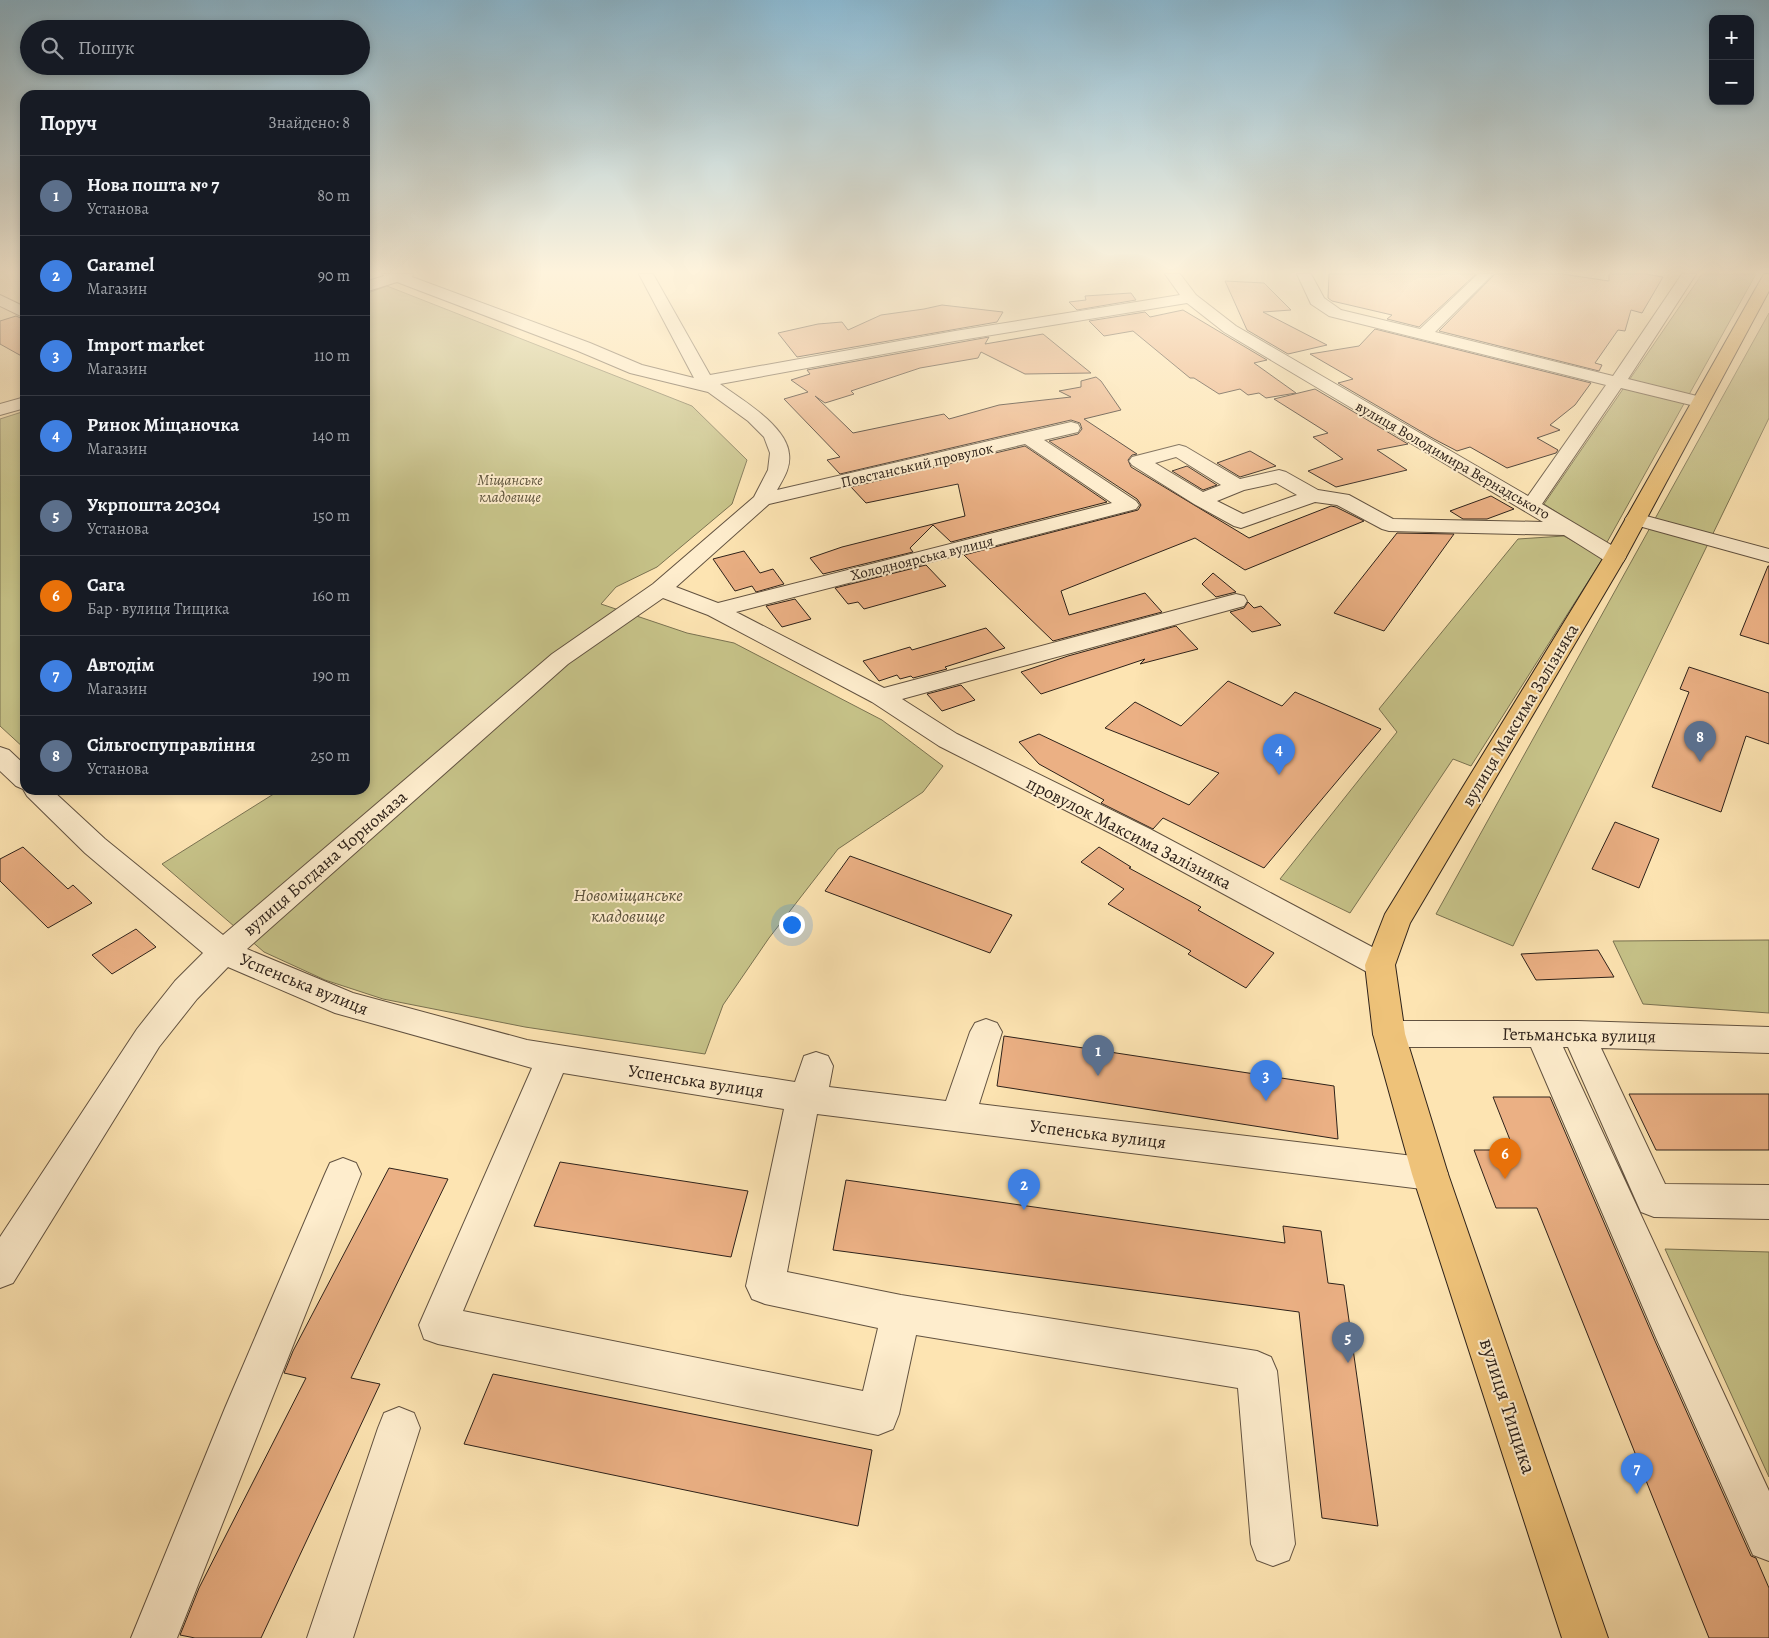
<!DOCTYPE html>
<html lang="uk">
<meta charset="utf-8">
<style>
body{margin:0;font-family:Alegreya,serif;background:#242831;color:#f1f3f6}
.controls{position:absolute;right:15px;top:15px;display:grid;overflow:hidden;border-radius:10px;box-shadow:0 2px 8px #0003}
.controls button{width:45px;height:45px;display:grid;place-items:center;padding:0;border:0;border-bottom:1px solid #363941;background:#171b24;color:#f1f3f6;font:25px sans-serif}
.you{position:absolute;left:791px;top:924px;width:18px;height:18px;margin:-12px;border:4px solid #fff;border-radius:50%;background:#1a73e8;box-shadow:0 0 0 8px #1a73e833}
.badge{display:grid;place-items:center;width:32px;height:32px;border-radius:50%;background:#c59692;color:#fff;font-size:16px;font-weight:700}
.pin{position:absolute;translate:-50% -41px;filter:drop-shadow(0 1px 2px #0008)}
.pin::after{content:'';position:absolute;top:26px;width:18px;height:15px;background:inherit;clip-path:polygon(0 0,100% 0,50% 100%)}
.list{margin:0;padding:0;list-style:none}
h2{display:flex;justify-content:space-between;align-items:center;height:65px;margin:0;padding:0 20px;font-size:21px}
h2 small{font-size:16px;font-weight:400;color:#9ea1a6}
.list li{display:grid;grid-template-columns:32px 1fr auto;gap:15px;align-items:center;box-sizing:border-box;height:80px;padding:0 20px;border-top:1px solid #363941}
.list b{display:block;font-size:19px;white-space:nowrap}
.list p{margin:0;font-size:16px;white-space:nowrap;color:#9ea1a6}
.list em{font-size:16px;font-style:normal;color:#9ea1a6}
.icon{flex:none;width:28px;height:28px;fill:none;stroke:currentColor;stroke-width:2;stroke-linecap:round;stroke-linejoin:round}
.map{position:relative;flex:none;width:1769px;height:1638px;overflow:hidden}
.search{position:absolute;background:#171b24;box-shadow:0 2px 8px #0003;left:20px;top:20px;width:350px;height:55px;display:flex;align-items:center;gap:12px;box-sizing:border-box;padding:0 18px;border-radius:28px;color:#9ea1a6;font-size:19px}
.panel{position:absolute;background:#171b24;box-shadow:0 2px 8px #0003;left:20px;top:90px;width:350px;height:705px;border-radius:15px}
.map>svg:first-child{display:block}
.green{fill:#c6c288;stroke:#7a7251}
.building{fill:#ebb084;stroke:#2e221a}
.lines{fill:none;stroke-linecap:round;stroke-linejoin:round}
.minor-casing{stroke:#625240;stroke-width:2}
.major-casing{stroke:#2e221a;stroke-width:2}
.minor{fill:#feedcd;fill-rule:evenodd}
.major{fill:#eec279;fill-rule:evenodd}
.labels{text-anchor:middle;stroke-width:4;stroke-linejoin:round;paint-order:stroke}
.far-street-label{font-size:15px;fill:#2e221a;stroke:#feedcd}
.far-park-label{font-size:15px;font-style:italic;fill:#5c523b;stroke:#feedcd}
.street-label{font-size:18px;fill:#2e221a;stroke:#feedcd}
.park-label{font-size:18px;font-style:italic;fill:#5c523b;stroke:#feedcd}
.near-street-label{font-size:21px;fill:#2e221a;stroke:#feedcd}
</style>
<div class="map">
<svg width="1769" height="1638" viewBox="0 0 1769 1638">
<rect width="100%" height="100%" fill="#fde4b2"/>
<filter id="stains"><feTurbulence type="fractalNoise" baseFrequency=".004" numOctaves="4"/><feColorMatrix values="0 0 0 0 .2 0 0 0 0 .09 0 0 0 0 .02 0 0 0 .5 -.17"/></filter>
<radialGradient id="worn" r=".72"><stop offset=".6" stop-color="#630" stop-opacity="0"/><stop offset="1" stop-color="#630" stop-opacity=".3"/></radialGradient>
<path class="green" d="M 1702,274 L 1756,274 L 1606,544 L 1544,504 Z
M 387,286 L 692,406 L 747,460 L 732,504 L 657,567 L 616,587 L 601,604 L 687,633 L 734,643 L 882,720 L 943,766 L 923,792 L 838,849 L 769,938 L 723,1005 L 705,1054 L 525,1027 L 383,999 L 325,980 L 264,952 L 162,864 L 280,790 L 365,790 L 365,294 Z
M 1769,313 L 1769,418 L 1513,946 L 1436,914 Z
M 25,411 L 25,749 L 0,726 L 0,419 Z
M 1564,536 L 1603,558 L 1471,766 L 1453,759 L 1350,913 L 1280,879 L 1397,732 L 1379,709 L 1518,539 Z
M 1769,940 L 1769,1013 L 1643,1004 L 1613,941 Z
M 1665,1249 L 1769,1252 L 1769,1477 Z"/>
<path class="building" d="M 1329,274 L 1476,274 L 1419,327 L 1387,319 L 1392,315 L 1332,301 L 1328,298 Z
M 1495,274 L 1562,274 L 1609,281 L 1609,274 L 1646,274 L 1663,277 L 1642,313 L 1631,310 L 1625,331 L 1618,330 L 1595,363 L 1602,365 L 1599,371 L 1439,331 Z
M 1225,281 L 1264,283 L 1291,310 L 1263,312 L 1327,345 L 1288,354 L 1247,330 Z
M 1131,293 L 1136,300 L 1077,310 L 1069,302 L 1086,300 L 1085,296 Z
M 942,305 L 1003,312 L 997,322 L 797,357 L 778,333 L 818,324 L 842,322 L 848,330 L 881,315 L 924,309 Z
M 1183,310 L 1267,360 L 1254,363 L 1296,393 L 1266,398 L 1259,393 L 1248,395 L 1240,389 L 1219,394 L 1194,378 L 1190,378 L 1133,331 L 1104,336 L 1089,321 L 1145,312 L 1150,317 Z
M 16,316 L 25,320 L 25,358 L 0,344 L 0,321 Z
M 1375,329 L 1591,383 L 1575,405 L 1550,425 L 1560,430 L 1537,438 L 1558,450 L 1556,453 L 1507,468 L 1470,447 L 1457,451 L 1434,439 L 1338,383 L 1353,379 L 1310,354 L 1359,346 Z
M 1043,334 L 1091,373 L 1025,374 L 981,352 L 978,358 L 920,368 L 851,391 L 854,394 L 825,403 L 815,396 L 853,433 L 944,414 L 949,419 L 999,405 L 1071,397 L 1059,391 L 1081,387 L 1081,381 L 1096,377 L 1101,381 L 1121,410 L 1084,419 L 1137,454 L 1132,455 L 1128,460 L 1131,467 L 1249,538 L 1331,506 L 1336,507 L 1364,521 L 1245,570 L 1195,538 L 1061,591 L 1069,615 L 1145,593 L 1162,612 L 1053,641 L 964,555 L 1138,510 L 1141,505 L 1137,499 L 1049,441 L 1078,434 L 1082,429 L 1080,423 L 1071,420 L 840,474 L 827,460 L 840,457 L 784,399 L 808,392 L 791,380 L 810,374 L 807,370 L 989,337 L 985,344 Z
M 1315,389 L 1408,444 L 1377,450 L 1407,470 L 1336,487 L 1308,471 L 1343,459 L 1313,437 L 1328,433 L 1274,399 Z
M 1025,446 L 1107,502 L 951,542 L 933,525 L 910,548 L 913,552 L 823,574 L 810,558 L 842,547 L 965,516 L 958,484 L 866,503 L 851,487 Z
M 1250,451 L 1276,466 L 1240,477 L 1217,463 Z
M 1187,466 L 1217,485 L 1203,490 L 1172,471 Z
M 1491,496 L 1514,509 L 1487,519 L 1463,519 L 1450,511 Z
M 1397,533 L 1454,534 L 1384,631 L 1334,613 Z
M 744,551 L 760,573 L 773,569 L 784,584 L 756,592 L 752,586 L 735,591 L 713,559 Z
M 926,565 L 946,586 L 864,609 L 858,602 L 848,604 L 835,588 Z
M 1768,566 L 1769,566 L 1769,644 L 1740,635 Z
M 1213,573 L 1236,592 L 1216,597 L 1202,584 Z
M 795,599 L 811,619 L 782,627 L 766,606 Z
M 1248,602 L 1254,608 L 1261,606 L 1281,625 L 1252,632 L 1230,612 L 1244,608 Z
M 1176,626 L 1198,649 L 1140,664 L 1145,659 L 1041,694 L 1021,672 L 1068,656 Z
M 986,628 L 1005,648 L 945,667 L 947,669 L 913,678 L 911,676 L 900,679 L 897,675 L 879,681 L 863,661 L 910,647 L 912,650 Z
M 1689,667 L 1769,693 L 1769,744 L 1746,736 L 1721,812 L 1652,787 L 1689,692 L 1680,689 Z
M 1228,681 L 1282,706 L 1295,692 L 1381,729 L 1264,868 L 1163,818 L 1153,829 L 1101,803 L 1104,800 L 1039,764 L 1019,742 L 1039,734 L 1189,805 L 1219,773 L 1105,728 L 1135,702 L 1181,726 Z
M 961,685 L 975,700 L 942,711 L 927,694 Z
M 1615,822 L 1659,839 L 1639,888 L 1592,869 Z
M 23,847 L 68,889 L 73,885 L 92,903 L 48,928 L 0,881 L 0,859 Z
M 1099,847 L 1131,867 L 1129,868 L 1201,907 L 1198,910 L 1274,953 L 1246,988 L 1188,954 L 1191,951 L 1108,904 L 1124,889 L 1081,862 Z
M 850,856 L 1012,915 L 990,953 L 825,891 Z
M 136,929 L 156,947 L 112,974 L 92,955 Z
M 1598,950 L 1614,977 L 1536,980 L 1521,954 Z
M 1004,1036 L 1334,1086 L 1338,1139 L 997,1086 Z
M 1629,1094 L 1769,1094 L 1769,1150 L 1656,1150 Z
M 1493,1097 L 1550,1097 L 1655,1341 L 1751,1556 L 1756,1558 L 1769,1588 L 1769,1638 L 1709,1638 L 1537,1208 L 1496,1208 L 1474,1150 L 1514,1150 Z
M 560,1162 L 748,1191 L 731,1257 L 534,1226 Z
M 389,1168 L 448,1179 L 351,1378 L 380,1384 L 261,1638 L 195,1638 L 180,1635 L 199,1588 L 306,1378 L 284,1373 L 293,1351 Z
M 846,1180 L 1285,1243 L 1283,1226 L 1321,1231 L 1328,1283 L 1344,1285 L 1378,1526 L 1322,1518 L 1299,1312 L 833,1250 Z
M 493,1374 L 872,1450 L 858,1526 L 464,1444 Z"/>
<g class="lines">
<defs>
<path id="minor" d="M 382,274 L 413,274 L 412,277 L 590,343 L 642,365 L 694,378 L 639,274 L 653,274 L 710,375 L 955,331 L 1180,295 L 1165,274 L 1180,274 L 1196,295 L 1236,326 L 1528,496 L 1606,385 L 1329,316 L 1311,304 L 1297,274 L 1311,274 L 1324,298 L 1341,310 L 1420,329 L 1478,274 L 1493,274 L 1435,332 L 1613,376 L 1682,274 L 1696,274 L 1628,379 L 1705,398 L 1708,402 L 1705,406 L 1699,407 L 1621,388 L 1542,504 L 1623,552 L 1626,557 L 1623,562 L 1615,563 L 1607,562 L 1564,535 L 1389,531 L 1382,529 L 1337,505 L 1315,502 L 1241,528 L 1234,526 L 1194,504 L 1132,465 L 1129,461 L 1132,457 L 1179,445 L 1186,447 L 1240,479 L 1279,470 L 1286,472 L 1318,490 L 1349,495 L 1393,519 L 1543,522 L 1224,332 L 1187,303 L 955,341 L 720,384 C 741,399 787,426 789,454 C 791,468 783,479 777,490 L 1071,422 L 1078,424 L 1080,428 L 1078,432 L 1044,440 L 1136,501 L 1139,505 L 1136,509 L 736,612 L 884,688 L 1228,596 L 1236,594 L 1244,596 L 1247,601 L 1244,606 L 902,699 L 957,734 L 1150,829 L 1391,957 L 1395,965 L 1391,973 L 1380,977 L 1369,973 L 1130,843 L 939,746 L 872,702 L 708,615 L 663,598 L 568,664 L 247,949 L 353,993 L 527,1040 L 795,1082 L 804,1056 L 816,1052 L 828,1056 L 833,1066 L 829,1087 L 946,1101 L 970,1032 L 975,1023 L 986,1019 L 997,1023 L 1002,1032 L 979,1104 L 1430,1158 L 1443,1163 L 1448,1174 L 1443,1185 L 1430,1190 L 817,1114 L 787,1272 L 901,1295 L 1257,1351 L 1271,1357 L 1277,1371 L 1295,1544 L 1289,1560 L 1273,1566 L 1257,1560 L 1251,1544 L 1238,1388 L 916,1335 L 899,1414 L 893,1429 L 878,1435 L 438,1344 L 424,1339 L 419,1325 L 532,1068 L 335,1013 L 228,967 L 197,999 L 159,1047 L 13,1283 L 0,1288 L 0,1237 L 137,1029 L 175,981 L 203,953 L 85,853 L 27,796 L 23,789 L 16,786 L 0,771 L 0,747 L 9,750 L 25,765 L 25,790 L 52,790 L 105,839 L 223,935 L 552,654 L 653,584 L 754,497 L 768,470 L 770,453 L 764,437 L 748,421 L 708,392 L 630,373 L 578,351 L 397,282 L 365,292 L 365,282 L 384,276 ZM 1025,444 L 1112,503 L 718,603 L 676,587 L 769,504 ZM 1176,457 L 1221,485 L 1203,492 L 1155,463 ZM 1276,483 L 1297,495 L 1243,514 L 1217,501 L 1244,490 ZM 563,1073 L 784,1109 L 746,1286 L 752,1299 L 765,1304 L 878,1328 L 863,1391 L 463,1311 Z
M 0,295 L 25,307 L 25,318 L 0,306 Z
M 25,397 L 25,408 L 0,415 L 0,404 Z
M 1635,513 L 1769,549 L 1769,562 L 1628,523 L 1625,519 L 1628,515 Z
M 1389,1021 L 1578,1021 L 1769,1027 L 1769,1053 L 1601,1048 L 1665,1184 L 1769,1185 L 1769,1219 L 1654,1217 L 1641,1212 L 1568,1047 L 1563,1047 L 1769,1491 L 1769,1561 L 1753,1555 L 1657,1340 L 1531,1047 L 1389,1047 L 1378,1043 L 1373,1034 L 1378,1025 Z
M 343,1158 L 356,1163 L 361,1174 L 177,1638 L 131,1638 L 225,1408 L 325,1174 L 330,1163 Z
M 399,1407 L 414,1413 L 420,1428 L 353,1638 L 307,1638 L 378,1428 L 384,1413 Z"/>
<path id="major" d="M 1764,274 L 1769,274 L 1769,291 L 1626,557 L 1410,923 L 1395,965 L 1405,1034 L 1448,1174 L 1608,1638 L 1562,1638 L 1412,1174 L 1373,1034 L 1365,965 L 1385,914 L 1604,557 Z"/>
</defs>
<use href="#minor" class="minor-casing"/>
<use href="#major" class="major-casing"/>
<use href="#minor" class="minor"/>
<use href="#major" class="major"/>
</g>
<linearGradient id="sky" x2="0" y2="1"><stop stop-color="#8bb8d0"/><stop offset="0.54" stop-color="#fef3dc"/><stop offset="1" stop-color="#fef3dc" stop-opacity="0"/></linearGradient>
<rect width="1769" height="503" fill="url(#sky)"/>
<g class="labels">
<g class="far-street-label">
<text transform="translate(1453 460) rotate(30)" y="5">вулиця Володимира Вернадського</text>
<text transform="translate(917 465) rotate(-13)" y="5">Повстанський провулок</text>
<text transform="translate(922 558) rotate(-14)" y="5">Холодноярська вулиця</text>
</g>
<g class="far-park-label">
<text x="510" y="485">Міщанське<tspan x="510" dy="17">кладовище</tspan></text>
</g>
<g class="street-label">
<text transform="translate(1520 715) rotate(-59)" y="6">вулиця Максима Залізняка</text>
<text transform="translate(1129 833) rotate(27)" y="6">провулок Максима Залізняка</text>
<text transform="translate(325 863) rotate(-41)" y="6">вулиця Богдана Чорномаза</text>
<text transform="translate(304 984) rotate(22)" y="6">Успенська вулиця</text>
<text transform="translate(1579 1035) rotate(1)" y="6">Гетьманська вулиця</text>
<text transform="translate(696 1081) rotate(9)" y="6">Успенська вулиця</text>
<text transform="translate(1098 1134) rotate(7)" y="6">Успенська вулиця</text>
</g>
<g class="park-label">
<text x="628" y="901">Новоміщанське<tspan x="628" dy="21">кладовище</tspan></text>
</g>
<g class="near-street-label">
<text transform="translate(1508 1406) rotate(72)" y="7">вулиця Тищика</text>
</g>
</g>
<rect width="100%" height="100%" filter="url(#stains)"/>
<rect width="100%" height="100%" fill="url(#worn)"/>
</svg>
<div class="controls">
<button>+</button>
<button>−</button>
</div>
<div class="you"></div>
<div class="pin badge" style="left:1098px;top:1076px;background:#5c6f8a">1</div>
<div class="pin badge" style="left:1024px;top:1210px;background:#3f7fe0">2</div>
<div class="pin badge" style="left:1266px;top:1101px;background:#3f7fe0">3</div>
<div class="pin badge" style="left:1279px;top:775px;background:#3f7fe0">4</div>
<div class="pin badge" style="left:1348px;top:1363px;background:#5c6f8a">5</div>
<div class="pin badge" style="left:1505px;top:1179px;background:#e8710a">6</div>
<div class="pin badge" style="left:1637px;top:1494px;background:#3f7fe0">7</div>
<div class="pin badge" style="left:1700px;top:762px;background:#5c6f8a">8</div>
<div class="search"><svg class="icon" aria-label="search" viewBox="0 0 24 24"><circle cx="10" cy="10" r="6"/><path d="M15 15l6 6"/></svg>Пошук</div>
<section class="panel">
<h2>Поруч<small>Знайдено: 8</small></h2>
<ul class="list">
<li><span class="badge" style="background:#5c6f8a">1</span><div><b>Нова пошта № 7</b><p>Установа</p></div><em>80 m</em></li>
<li><span class="badge" style="background:#3f7fe0">2</span><div><b>Caramel</b><p>Магазин</p></div><em>90 m</em></li>
<li><span class="badge" style="background:#3f7fe0">3</span><div><b>Import market</b><p>Магазин</p></div><em>110 m</em></li>
<li><span class="badge" style="background:#3f7fe0">4</span><div><b>Ринок Міщаночка</b><p>Магазин</p></div><em>140 m</em></li>
<li><span class="badge" style="background:#5c6f8a">5</span><div><b>Укрпошта 20304</b><p>Установа</p></div><em>150 m</em></li>
<li><span class="badge" style="background:#e8710a">6</span><div><b>Сага</b><p>Бар · вулиця Тищика</p></div><em>160 m</em></li>
<li><span class="badge" style="background:#3f7fe0">7</span><div><b>Автодім</b><p>Магазин</p></div><em>190 m</em></li>
<li><span class="badge" style="background:#5c6f8a">8</span><div><b>Сільгоспуправління</b><p>Установа</p></div><em>250 m</em></li>
</ul>
</section>
</div>
